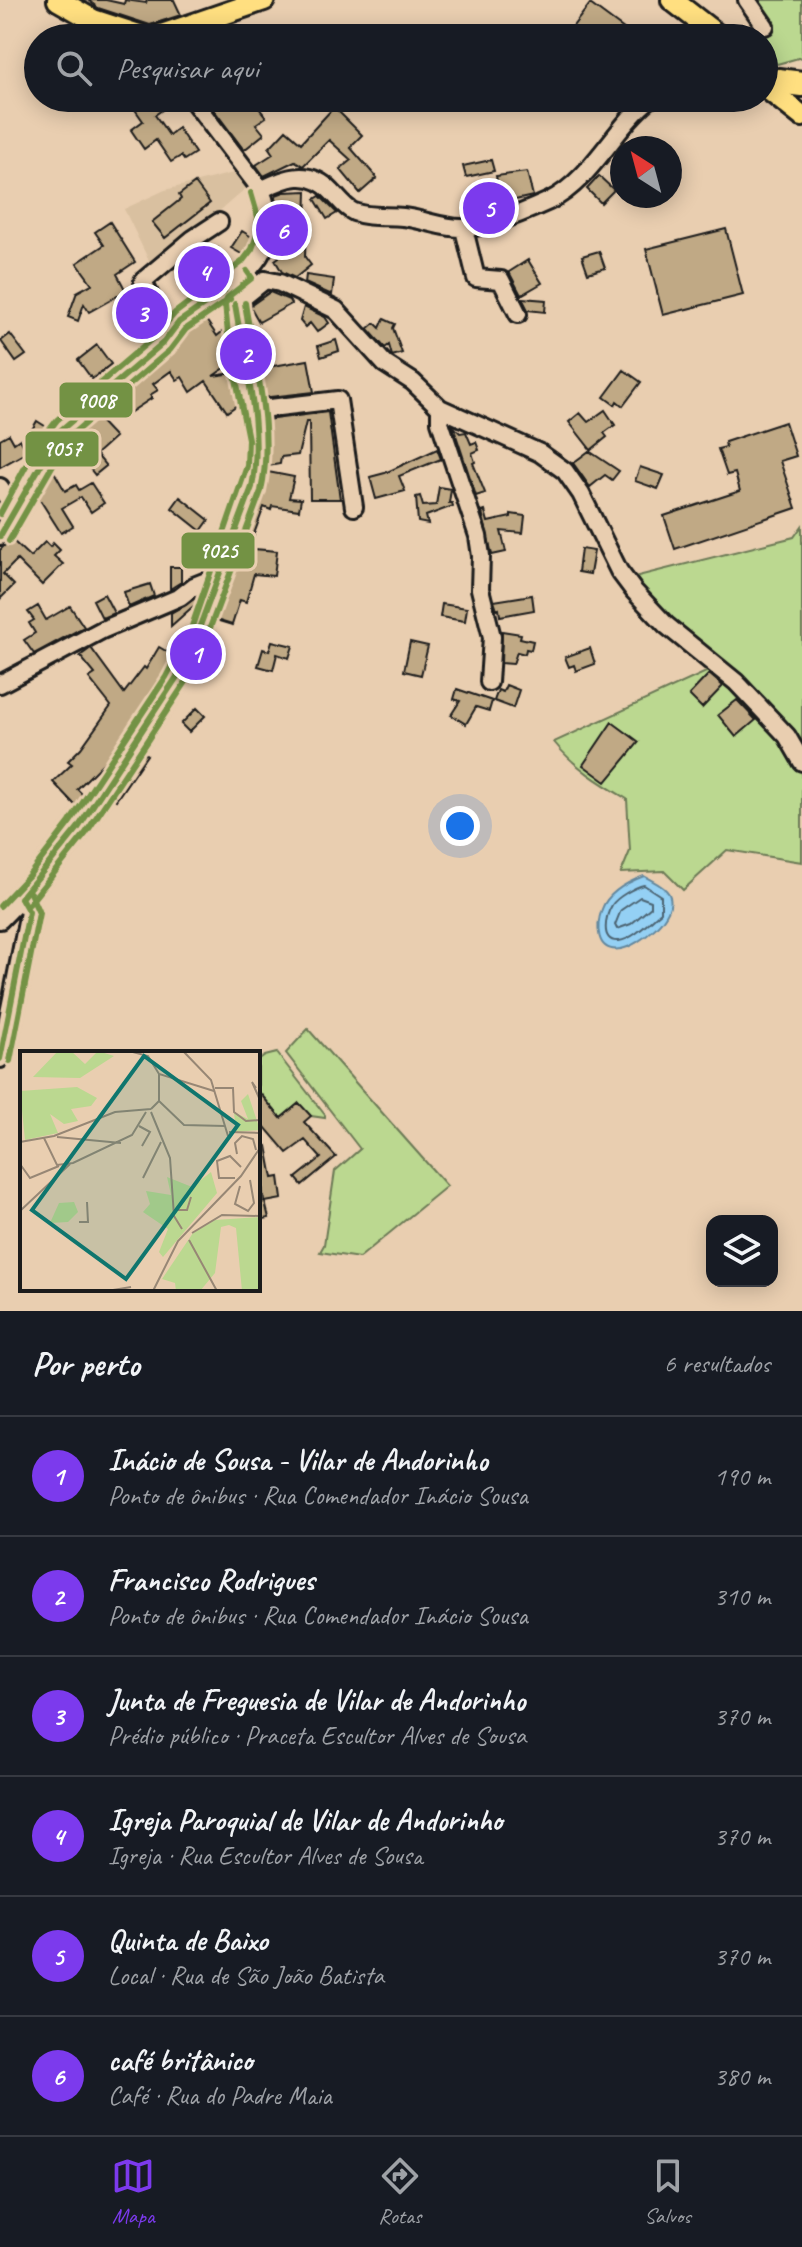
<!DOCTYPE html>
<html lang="pt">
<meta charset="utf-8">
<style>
body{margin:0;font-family:Caveat,sans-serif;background:#20242c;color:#f1f3f6}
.controls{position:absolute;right:24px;bottom:24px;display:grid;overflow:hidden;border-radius:16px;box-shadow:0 4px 20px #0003}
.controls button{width:72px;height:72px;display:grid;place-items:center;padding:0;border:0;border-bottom:2px solid #363941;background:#171b24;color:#f1f3f6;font:40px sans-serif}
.compass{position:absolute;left:610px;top:136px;width:72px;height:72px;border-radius:50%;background:#171b24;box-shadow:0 4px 20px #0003;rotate:324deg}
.you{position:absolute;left:460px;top:826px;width:28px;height:28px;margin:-20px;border:6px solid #fff;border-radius:50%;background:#1a73e8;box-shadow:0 0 0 12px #1a73e833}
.badge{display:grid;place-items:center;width:52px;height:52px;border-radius:50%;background:#7c3aed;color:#fff;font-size:26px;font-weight:700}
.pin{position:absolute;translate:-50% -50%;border:4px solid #fff;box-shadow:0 2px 8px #0006}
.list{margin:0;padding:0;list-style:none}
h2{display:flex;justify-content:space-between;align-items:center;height:104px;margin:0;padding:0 32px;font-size:34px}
h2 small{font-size:26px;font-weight:400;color:#9ea1a6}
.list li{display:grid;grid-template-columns:52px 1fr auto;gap:24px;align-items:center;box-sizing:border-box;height:120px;padding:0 32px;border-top:2px solid #363941}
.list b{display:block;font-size:30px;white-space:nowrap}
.list p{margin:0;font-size:26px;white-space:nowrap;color:#9ea1a6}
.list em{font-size:26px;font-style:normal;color:#9ea1a6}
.icon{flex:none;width:44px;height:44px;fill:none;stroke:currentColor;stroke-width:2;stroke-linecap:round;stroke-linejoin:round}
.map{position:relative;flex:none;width:802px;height:1311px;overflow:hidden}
.search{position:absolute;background:#171b24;box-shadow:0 4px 20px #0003;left:24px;right:24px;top:24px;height:88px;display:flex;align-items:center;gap:20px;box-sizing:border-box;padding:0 28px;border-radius:44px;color:#9ea1a6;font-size:30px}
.sheet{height:824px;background:#171b24}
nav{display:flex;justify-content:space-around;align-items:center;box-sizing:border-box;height:112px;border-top:2px solid #363941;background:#171b24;font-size:22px;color:#9ea1a6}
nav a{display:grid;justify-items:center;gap:4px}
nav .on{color:#7c3aed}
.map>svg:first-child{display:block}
.built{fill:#d9c0a0}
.green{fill:#bbd890;stroke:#6c7a56;stroke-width:2}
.water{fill:#94d0f4;stroke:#64889e;stroke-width:2}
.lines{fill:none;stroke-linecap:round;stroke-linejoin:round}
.shore{stroke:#4c6472;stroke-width:2}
.building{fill:#c0a985;stroke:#1c1c1c;stroke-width:2}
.minor-casing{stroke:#1c1c1c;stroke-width:22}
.major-casing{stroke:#1c1c1c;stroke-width:26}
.highway-casing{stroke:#1c1c1c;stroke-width:30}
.minor{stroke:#e9ceb0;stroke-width:16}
.major{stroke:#ffdf80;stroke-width:20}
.highway{stroke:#ffdf80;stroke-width:24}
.bus-1-casing{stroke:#e9ceb0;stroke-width:12}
.bus-2-casing{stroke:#e9ceb0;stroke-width:12}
.bus-3-casing{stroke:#e9ceb0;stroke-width:12}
.bus-1{stroke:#739244;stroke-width:6}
.bus-2{stroke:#739244;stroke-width:6}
.bus-3{stroke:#739244;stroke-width:6}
.inset-road{fill:none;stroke:#978775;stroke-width:2}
.view{fill:#0f766e;fill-opacity:0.15;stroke:#0f766e;stroke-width:4}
.inset-edge{fill:none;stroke:#1c1c1c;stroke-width:4}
.line-badge{stroke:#e9ceb0;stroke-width:3}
.badge-label{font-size:22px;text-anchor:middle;font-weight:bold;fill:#fff}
</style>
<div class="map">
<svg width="802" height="1311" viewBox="0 0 802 1311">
<rect width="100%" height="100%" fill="#e9ceb0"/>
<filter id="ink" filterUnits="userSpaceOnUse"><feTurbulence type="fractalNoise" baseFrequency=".0125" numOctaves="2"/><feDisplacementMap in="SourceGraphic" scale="16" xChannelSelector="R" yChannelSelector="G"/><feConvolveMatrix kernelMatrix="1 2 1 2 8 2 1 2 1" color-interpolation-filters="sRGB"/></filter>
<g filter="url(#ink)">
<path class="built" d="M 233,173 L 246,188 L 153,269 L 124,209 L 165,190 Z"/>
<path class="green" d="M 755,0 L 802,0 L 802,57 L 777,64 L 764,47 L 764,38 L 758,38 L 770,25 Z
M 802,526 L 802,862 L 727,850 L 683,890 L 664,871 L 621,873 L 630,851 L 627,799 C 600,783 574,767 554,742 L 715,668 L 618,581 L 794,537 Z
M 308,1029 L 447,1186 L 359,1258 L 320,1252 L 324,1245 L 335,1171 L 360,1149 L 286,1053 Z
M 277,1053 L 325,1115 L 325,1118 L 311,1116 L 299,1104 L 281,1118 L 258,1091 L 258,1061 L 265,1056 Z"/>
<path class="water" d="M 644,876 C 652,881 665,886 669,894 C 679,914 639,946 621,949 C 595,953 596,925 602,909 C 608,893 628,882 644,876 Z"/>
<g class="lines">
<path class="shore" d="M 644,885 L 661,896 L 661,912 C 650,921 634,939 619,941 C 599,943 606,915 612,905 C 617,897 635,887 644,885 Z
M 640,897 L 651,901 L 651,907 L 631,924 L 617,929 L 615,925 L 621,910 Z"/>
</g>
<path class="building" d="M 88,0 L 106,0 L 124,4 L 125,0 L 146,3 L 147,0 L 174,0 L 181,15 L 150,25 L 98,8 Z
M 590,4 L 636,38 L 564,38 Z
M 127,98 L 179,98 L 155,115 L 169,135 L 178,128 L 195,153 L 184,160 L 181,156 L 171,162 L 156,140 L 144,149 L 131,130 L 143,121 Z
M 205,98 L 261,98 L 255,103 L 266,117 L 256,124 L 264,134 L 244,150 Z
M 334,107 L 362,135 L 350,147 L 377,178 L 360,193 L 340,169 L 351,160 L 329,140 L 303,166 L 295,161 L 264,176 L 256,165 L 273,154 L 269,148 L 286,130 L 301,143 Z
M 491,160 L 494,171 L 466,177 L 463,166 Z
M 527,172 L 533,196 L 502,203 L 496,176 Z
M 599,176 L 614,190 L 601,203 L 587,189 Z
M 195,183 L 210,203 L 165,238 L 152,222 L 181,199 L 179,195 Z
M 307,191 L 305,257 L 311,265 L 295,278 L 282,272 L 275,260 L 279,257 L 276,195 L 284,192 Z
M 320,196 L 337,213 L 327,219 L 315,199 Z
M 501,198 L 503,208 L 477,215 L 474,204 Z
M 110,222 L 135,262 L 117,274 L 126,291 L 89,312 L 84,304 L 78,321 L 68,317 L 77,292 L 92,284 L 77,263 L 104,245 L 95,232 Z
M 726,229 L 743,295 L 663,315 L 646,249 Z
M 242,231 L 255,239 L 245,256 L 231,248 Z
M 218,248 L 229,267 L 189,292 L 179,277 L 207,260 L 206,255 Z
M 599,251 L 605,268 L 588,273 L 582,256 Z
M 528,260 L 542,283 L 521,295 L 509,272 Z
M 306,275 L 334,279 L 332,295 L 305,283 Z
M 136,291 L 148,318 L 127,327 L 121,313 L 132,309 L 127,295 Z
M 270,292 L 289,300 L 291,304 L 259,322 L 250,306 Z
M 522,298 L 546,300 L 545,312 L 528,310 Z
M 304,307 L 325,317 L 329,323 L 317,332 L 310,323 L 305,327 L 300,321 Z
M 204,317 L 217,336 L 222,332 L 228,340 L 232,363 L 213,376 L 234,373 L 237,405 L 227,412 L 206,381 L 191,392 L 182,377 L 177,380 L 171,371 L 153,384 L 158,390 L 150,395 L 152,398 L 120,419 L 116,411 L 106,416 L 103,409 Z
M 384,319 L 395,324 L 393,328 L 402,353 L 392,356 L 389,345 L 385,348 L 368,329 L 375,323 L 380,328 Z
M 10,334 L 26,355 L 16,362 L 1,341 Z
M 336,340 L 339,351 L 321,357 L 318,346 Z
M 97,345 L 111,364 L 92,379 L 78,360 Z
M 308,360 L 314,392 L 261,398 L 256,369 Z
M 624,370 L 641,382 L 623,406 L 617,401 L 615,405 L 604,397 Z
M 605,410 L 615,425 L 604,433 L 607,437 L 591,450 L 569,422 L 580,413 L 588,422 Z
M 328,412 L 340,499 L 310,499 L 309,422 L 306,422 L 298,455 L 281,457 L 280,464 L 268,466 L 269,438 L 266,420 Z
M 97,418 L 115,437 L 96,454 L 106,466 L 95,475 L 67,440 L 89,420 L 92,423 Z
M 37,421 L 48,428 L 37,444 L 27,438 Z
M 785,422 L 796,456 L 780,461 L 796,508 L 675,549 L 664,516 L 740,491 L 735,473 L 727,475 L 718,449 L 726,447 L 725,442 Z
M 453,426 L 460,433 L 466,432 L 471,444 L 476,442 L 479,450 L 472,453 L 475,462 L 473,463 L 485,493 L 476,496 Z
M 9,434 L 14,443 L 20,439 L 27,452 L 0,467 L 0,439 Z
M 437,449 L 441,459 L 399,476 L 405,491 L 376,499 L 370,477 L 385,473 Z
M 589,451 L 619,471 L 612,480 L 605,475 L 590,487 L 573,463 Z
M 640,467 L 664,475 L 658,489 L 635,481 Z
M 53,470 L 65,491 L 76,485 L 79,490 L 91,483 L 104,503 L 91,512 L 81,497 L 62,508 L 73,526 L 61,533 L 35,492 L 44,475 Z
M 268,472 L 294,477 L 289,498 L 301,499 L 299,510 L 272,506 L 271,510 L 264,507 L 254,534 L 254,549 L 277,551 L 274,576 L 254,574 L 246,602 L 240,600 L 232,625 L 216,620 L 260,492 L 263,493 Z
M 439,487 L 451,489 L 449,503 L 452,503 L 453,506 L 426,516 L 428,524 L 418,522 L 416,497 L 420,496 L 423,506 L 436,505 Z
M 180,497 L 209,520 L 201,531 L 172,508 Z
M 485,511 L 488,522 L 511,517 L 511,514 L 525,516 L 523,533 L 501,531 L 506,552 L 492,555 L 482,512 Z
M 207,538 L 220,540 L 211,567 L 204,570 Z
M 11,539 L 30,557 L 45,542 L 50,547 L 53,543 L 60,550 L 54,556 L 63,564 L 42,585 L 17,560 L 3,574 L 14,585 L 0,599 L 0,550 Z
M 581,549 L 594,551 L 590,574 L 578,572 Z
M 170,567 L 181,567 L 181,582 L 170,589 Z
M 150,584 L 154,596 L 129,607 L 124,592 Z
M 104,594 L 114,613 L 102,618 L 93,600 Z
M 532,595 L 534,610 L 500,616 L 499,609 L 497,610 L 494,601 Z
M 199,596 L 199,601 L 171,626 L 171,613 Z
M 442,604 L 467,608 L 465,621 L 440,617 Z
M 38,606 L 46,620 L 70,606 L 84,627 L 34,654 L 24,640 L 35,633 L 29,623 L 34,620 L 28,612 Z
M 502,631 L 521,634 L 520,638 L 533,641 L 531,650 L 526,649 L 525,654 L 517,652 L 513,664 L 501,663 Z
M 272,641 L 293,646 L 289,658 L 277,654 L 273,670 L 258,666 L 263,649 L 269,651 Z
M 410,642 L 428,646 L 421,675 L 404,671 Z
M 159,647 L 176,657 L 168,672 L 119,740 L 122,743 L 109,762 L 106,760 L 77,789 L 84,796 L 75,805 L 53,782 L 72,764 L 68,761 L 81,748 L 111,706 L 89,678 L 95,674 L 80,656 L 91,648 L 124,693 L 144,667 L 146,669 Z
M 590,648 L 595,664 L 576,671 L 574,665 L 569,667 L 565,657 Z
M 709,674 L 723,686 L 702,708 L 689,695 Z
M 506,685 L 519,690 L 513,708 L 494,701 L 498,690 L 503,692 Z
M 457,689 L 492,701 L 489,711 L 476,707 L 466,724 L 451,715 L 460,701 L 454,699 Z
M 737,700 L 756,720 L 736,737 L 718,715 Z
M 197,708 L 205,716 L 189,732 L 181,724 Z
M 612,722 L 639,742 L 606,782 L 583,765 Z
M 142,751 L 147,755 L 116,800 L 112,797 Z
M 258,1091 L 281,1118 L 299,1103 L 311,1116 L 304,1122 L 336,1157 L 302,1185 L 296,1178 L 321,1158 L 305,1140 L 287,1153 L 258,1119 Z
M 267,1146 L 273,1178 L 279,1177 L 282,1199 L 265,1202 L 269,1218 L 258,1220 L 258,1204 L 264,1202 L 258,1148 Z"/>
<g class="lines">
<defs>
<path id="minor" d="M 747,0 L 765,26
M 261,190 C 286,177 310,168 332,192 C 339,199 345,208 354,212 C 369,218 387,215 403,217 C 422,219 442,228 462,228 C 486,229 527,211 549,201 C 591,181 615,126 651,98
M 464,229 L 476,278 L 501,280 L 518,314
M 265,280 L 280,283 L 336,310 L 385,364 L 413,382 L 440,408 L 540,453 L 565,471 L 581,494 L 619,571 L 634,591 L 666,625 L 736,682 L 787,736 L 802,762
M 235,304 L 265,280
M 172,331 L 162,322 L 143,281 L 193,239 L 219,222
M 440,408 L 440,422 L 478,536 L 481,556 L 480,589 L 492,637 L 489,682
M 253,410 L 338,400 L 354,507
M 0,487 L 14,509
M 0,536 C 15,506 39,456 60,431 C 69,420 82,412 93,403 C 114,384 136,366 157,347 C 167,339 172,328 182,320 C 227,282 290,265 261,190 L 191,98
M 0,684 L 102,630 L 180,597 L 194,586 L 219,576
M 0,920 L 38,881 L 78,828 L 175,682 L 200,633 L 257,468 L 258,438 L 239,342 L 235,304
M 0,1059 L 29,912 L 21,898"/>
<path id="major" d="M 58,0 L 93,20 L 148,38
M 672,0 L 721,38
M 153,38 L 264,0
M 764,86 L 802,116"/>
<path id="highway" d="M 778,81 L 802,84"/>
</defs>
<use href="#minor" class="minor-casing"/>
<use href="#major" class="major-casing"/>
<use href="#highway" class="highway-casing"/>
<use href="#minor" class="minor"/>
<use href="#major" class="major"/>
<use href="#highway" class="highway"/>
<defs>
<path id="bus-1" d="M 0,536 L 61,430 L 164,342 L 179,322 L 224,291
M 21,898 L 78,828 L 186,663 L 252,487 C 264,425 244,365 235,304
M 0,1059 L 29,912 L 21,898"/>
<path id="bus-2" d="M 9,541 L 69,437 L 170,350 L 186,329 L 230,299
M 29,904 L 86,833 L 195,668 L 261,491 C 275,427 254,365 245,303
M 10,1061 L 39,913 L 30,893"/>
<path id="bus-3" d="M 0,514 L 35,449 L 57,420 L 154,337 L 175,313 L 242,262 L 252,249 L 257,235 L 258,217 L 251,193
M 0,906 L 30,874 L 70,822 L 166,677 L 191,629 L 247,466 L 248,439 L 229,344 L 225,304 L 228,297 L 252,278 L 247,271"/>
</defs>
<use href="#bus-1" class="bus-1-casing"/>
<use href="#bus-2" class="bus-2-casing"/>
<use href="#bus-3" class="bus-3-casing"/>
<use href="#bus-1" class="bus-1"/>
<use href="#bus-2" class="bus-2"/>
<use href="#bus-3" class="bus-3"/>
</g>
</g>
<g transform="translate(20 1051)">
<rect width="240" height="240" fill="#e9ceb0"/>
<path d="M 38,0 L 51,0 L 65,13 L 78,0 L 94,5 L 60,27 L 13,26 ZM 57,36 L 77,47 L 71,55 L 51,58 L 58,70 L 44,73 L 30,63 L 38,82 L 5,89 L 0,40 ZM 228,43 L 240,79 L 216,81 L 214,61 L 228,68 L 221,50 ZM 191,121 L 197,142 L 143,206 L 139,201 L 148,178 L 123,161 L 130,153 L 126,140 L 151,144 L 147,126 L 172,136 ZM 39,152 L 54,151 L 58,161 L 48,171 L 30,172 ZM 240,166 L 240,240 L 222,240 L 216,177 L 209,174 L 201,176 L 195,222 L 180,240 L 156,240 L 155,232 L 142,228 L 173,182 L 195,169 Z" fill="#bbd890"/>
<path class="inset-road" d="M 109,0 L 128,5 L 139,23 L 194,40M 163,0 L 191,29 L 208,85M 195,37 L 213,37 L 214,61 L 226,70 L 240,69M 236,37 L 232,31 L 240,49M 139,50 L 164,74 L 205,75M 131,58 L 139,50 L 139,23M 131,61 L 150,107 L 154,165 L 162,178M 119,75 L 130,81 L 122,95M 209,81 L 240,82M 37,86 L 101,92M 24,87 L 37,114 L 53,112 L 112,84 L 126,61M 0,91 L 34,85 L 95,61 L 131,58M 217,103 L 215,92 L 222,85 L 233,88 L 236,99M 0,113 L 10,127 L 39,115M 123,127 L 141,91M 215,127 L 199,127 L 197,110 L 210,105 L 221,116M 220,135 L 215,153 L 228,160 L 234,152 L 230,129M 154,159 L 167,159 L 171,146M 0,160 L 50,113M 59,171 L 68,171 L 67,151M 172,182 L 202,164 L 240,165M 169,189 L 197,240M 87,240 L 111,236M 133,240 L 158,190 L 221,125 L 240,97"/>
<path class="view" d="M 124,5 L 218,74 L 106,228 L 12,159 Z"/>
<rect width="240" height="240" class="inset-edge"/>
</g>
<g class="line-badge">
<rect x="58" y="381" width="76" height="38" rx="8" fill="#739244"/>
<rect x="24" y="430" width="76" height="38" rx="8" fill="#739244"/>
<rect x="180" y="531" width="76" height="39" rx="8" fill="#739244"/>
</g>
<g class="badge-label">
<text x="96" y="408">9008</text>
<text x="62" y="456">9057</text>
<text x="218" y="558">9025</text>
</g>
</svg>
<div class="controls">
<button><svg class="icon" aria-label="layers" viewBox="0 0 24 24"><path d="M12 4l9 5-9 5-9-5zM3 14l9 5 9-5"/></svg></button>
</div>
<svg class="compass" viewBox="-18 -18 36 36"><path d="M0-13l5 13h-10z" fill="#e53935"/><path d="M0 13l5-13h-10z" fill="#9ea1a6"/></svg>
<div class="you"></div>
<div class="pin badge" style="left:196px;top:654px">1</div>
<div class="pin badge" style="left:246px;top:354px">2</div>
<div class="pin badge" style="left:142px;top:313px">3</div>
<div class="pin badge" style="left:204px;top:272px">4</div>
<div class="pin badge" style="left:489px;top:208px">5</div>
<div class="pin badge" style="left:282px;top:230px">6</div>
<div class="search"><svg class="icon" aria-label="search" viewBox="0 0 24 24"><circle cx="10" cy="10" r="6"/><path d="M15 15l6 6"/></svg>Pesquisar aqui</div>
</div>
<section class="sheet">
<h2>Por perto<small>6 resultados</small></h2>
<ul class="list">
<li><span class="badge">1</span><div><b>Inácio de Sousa - Vilar de Andorinho</b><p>Ponto de ônibus · Rua Comendador Inácio Sousa</p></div><em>190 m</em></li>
<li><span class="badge">2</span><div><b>Francisco Rodrigues</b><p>Ponto de ônibus · Rua Comendador Inácio Sousa</p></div><em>310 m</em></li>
<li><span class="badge">3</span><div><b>Junta de Freguesia de Vilar de Andorinho</b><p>Prédio público · Praceta Escultor Alves de Sousa</p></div><em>370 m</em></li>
<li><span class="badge">4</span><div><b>Igreja Paroquial de Vilar de Andorinho</b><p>Igreja · Rua Escultor Alves de Sousa</p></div><em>370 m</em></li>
<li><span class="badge">5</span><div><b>Quinta de Baixo</b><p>Local · Rua de São João Batista</p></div><em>370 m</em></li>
<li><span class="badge">6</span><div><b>café britânico</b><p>Café · Rua do Padre Maia</p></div><em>380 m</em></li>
</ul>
</section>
<nav>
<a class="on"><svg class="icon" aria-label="map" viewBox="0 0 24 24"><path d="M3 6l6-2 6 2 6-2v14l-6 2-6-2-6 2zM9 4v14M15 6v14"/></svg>Mapa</a>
<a><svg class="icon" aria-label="directions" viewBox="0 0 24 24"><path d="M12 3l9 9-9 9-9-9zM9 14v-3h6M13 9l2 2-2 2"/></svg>Rotas</a>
<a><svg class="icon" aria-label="saved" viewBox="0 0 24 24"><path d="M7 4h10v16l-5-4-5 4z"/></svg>Salvos</a>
</nav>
